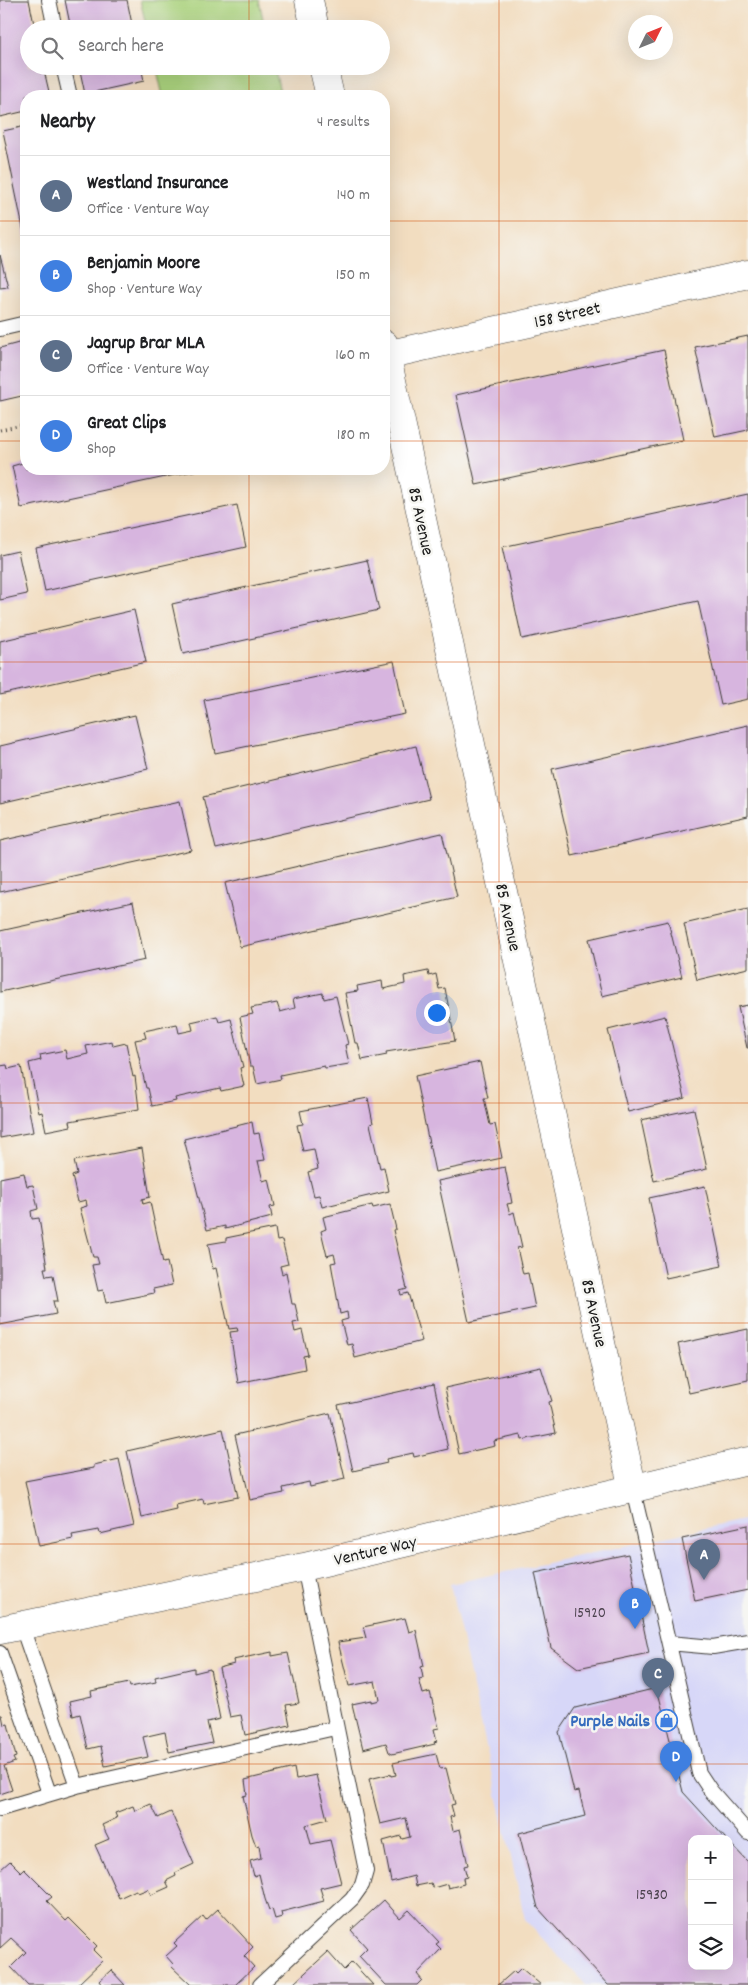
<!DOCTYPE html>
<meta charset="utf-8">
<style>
body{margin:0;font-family:Dekko,sans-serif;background:#f2f2f2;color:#202124}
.controls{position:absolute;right:15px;bottom:15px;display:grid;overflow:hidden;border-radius:10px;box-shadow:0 5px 20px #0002}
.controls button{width:45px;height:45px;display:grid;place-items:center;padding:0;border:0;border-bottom:1px solid #e0e0e0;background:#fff;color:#202124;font:25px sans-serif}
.compass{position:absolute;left:628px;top:15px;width:45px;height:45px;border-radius:50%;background:#fff;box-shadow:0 5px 20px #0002;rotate:47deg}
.you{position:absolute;left:436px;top:1012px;width:18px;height:18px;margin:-12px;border:4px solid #fff;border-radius:50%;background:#1a73e8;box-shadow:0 0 0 8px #1a73e833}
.badge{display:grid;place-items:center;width:32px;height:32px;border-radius:50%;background:#ea580c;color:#fff;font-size:16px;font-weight:700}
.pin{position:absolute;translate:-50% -41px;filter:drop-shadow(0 1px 2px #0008)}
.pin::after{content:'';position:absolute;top:26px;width:18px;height:15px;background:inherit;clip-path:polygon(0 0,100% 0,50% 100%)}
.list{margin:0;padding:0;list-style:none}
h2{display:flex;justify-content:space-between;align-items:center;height:65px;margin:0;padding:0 20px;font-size:21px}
h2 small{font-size:16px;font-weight:400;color:#757577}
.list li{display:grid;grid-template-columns:32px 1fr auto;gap:15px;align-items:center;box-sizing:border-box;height:80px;padding:0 20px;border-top:1px solid #e0e0e0}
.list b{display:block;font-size:19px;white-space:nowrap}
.list p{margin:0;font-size:16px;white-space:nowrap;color:#757577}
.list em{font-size:16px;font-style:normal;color:#757577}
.icon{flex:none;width:28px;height:28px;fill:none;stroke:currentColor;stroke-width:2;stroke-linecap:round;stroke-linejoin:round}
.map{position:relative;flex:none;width:748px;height:1985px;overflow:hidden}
.search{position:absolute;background:#fff;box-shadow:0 5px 20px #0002;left:20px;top:20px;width:370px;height:55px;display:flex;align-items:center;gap:12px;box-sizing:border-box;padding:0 18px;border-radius:28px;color:#757577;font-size:19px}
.panel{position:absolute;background:#fff;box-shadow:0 5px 20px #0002;left:20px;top:90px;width:370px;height:385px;border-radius:20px}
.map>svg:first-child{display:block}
.built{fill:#d7d7f8;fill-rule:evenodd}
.green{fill:#aad27d;stroke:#63774c}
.building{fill:#d7b5df}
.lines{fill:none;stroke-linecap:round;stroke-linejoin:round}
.service-casing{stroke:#3c3935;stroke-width:16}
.minor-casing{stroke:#3c3935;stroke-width:29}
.tertiary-casing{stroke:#3c3935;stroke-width:29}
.path{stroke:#3c3935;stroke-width:3;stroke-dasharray:1 4;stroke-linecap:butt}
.service{stroke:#fff;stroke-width:14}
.minor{stroke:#fff;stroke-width:28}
.tertiary{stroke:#fff;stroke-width:28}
.grid{fill:none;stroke:#d4530e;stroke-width:1;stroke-opacity:0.55}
.labels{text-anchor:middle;stroke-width:5;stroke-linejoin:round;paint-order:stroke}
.number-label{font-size:15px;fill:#4b424d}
.street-label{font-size:18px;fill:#1c1c1c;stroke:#f6f6f2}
.shop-label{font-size:18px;font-weight:bold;fill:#366cbe;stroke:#f6f6f2;text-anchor:end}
</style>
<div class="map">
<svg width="748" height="1985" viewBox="0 0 748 1985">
<rect width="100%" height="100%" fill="#f6f6f2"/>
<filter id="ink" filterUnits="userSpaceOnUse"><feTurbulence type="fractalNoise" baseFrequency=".02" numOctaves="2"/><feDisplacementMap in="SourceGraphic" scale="10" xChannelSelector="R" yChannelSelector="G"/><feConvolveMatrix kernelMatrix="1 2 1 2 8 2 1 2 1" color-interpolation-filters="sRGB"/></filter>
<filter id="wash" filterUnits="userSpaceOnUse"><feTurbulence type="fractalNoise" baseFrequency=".0096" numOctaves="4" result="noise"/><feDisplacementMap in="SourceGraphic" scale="20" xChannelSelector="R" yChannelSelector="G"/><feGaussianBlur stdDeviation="1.12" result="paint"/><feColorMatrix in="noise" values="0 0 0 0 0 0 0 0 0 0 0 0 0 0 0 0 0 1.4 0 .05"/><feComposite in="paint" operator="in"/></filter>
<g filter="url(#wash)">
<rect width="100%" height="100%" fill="#f2ddc0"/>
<path class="built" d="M 748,1519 L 748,1985 L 586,1985 L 525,1920 L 450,1584 ZM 692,1839 L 729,1839 L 729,1966 L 692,1966 Z"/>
<path class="green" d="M 140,0 L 259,0 L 265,29 L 147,29 Z
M 156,66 L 274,66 L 281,96 L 163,96 Z"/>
<g id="blocks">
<path class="building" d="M 0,0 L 29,0 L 35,29 L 29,29 L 29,66 L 43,66 L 50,96 L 26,96 L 26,111 L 0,117 Z
M 65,0 L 127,0 L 133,29 L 71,29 Z
M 79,66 L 141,66 L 144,81 L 85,94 Z
M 26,126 L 26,238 L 25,238 L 3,131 Z
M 0,255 L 8,287 L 0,288 Z
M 748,336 L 748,430 L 715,437 L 695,347 Z
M 26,341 L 26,395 L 0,401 L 0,348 Z
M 664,350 L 683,440 L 476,485 L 456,395 Z
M 26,462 L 26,469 L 198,470 L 21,508 L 12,466 Z
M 748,494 L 748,699 L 721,705 L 698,601 L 522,639 L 502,547 Z
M 237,505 L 246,547 L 45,591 L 36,548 Z
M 18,551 L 27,594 L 0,600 L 0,555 Z
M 367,560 L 379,610 L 183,654 L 172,604 Z
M 134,610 L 146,662 L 0,695 L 0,641 Z
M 394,661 L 405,714 L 215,753 L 204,700 Z
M 135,715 L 148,769 L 0,803 L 0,746 Z
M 748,725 L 748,816 L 572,856 L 552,769 Z
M 416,746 L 429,799 L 216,849 L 203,797 Z
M 180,801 L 191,850 L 0,892 L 0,841 Z
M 442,833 L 457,897 L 240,947 L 225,883 Z
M 133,902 L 145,960 L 0,992 L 0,931 Z
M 748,909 L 748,968 L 697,980 L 684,924 Z
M 668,921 L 682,977 L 602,996 L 589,939 Z
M 428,971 L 429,976 L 436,974 L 439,989 L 445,988 L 455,1041 L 386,1052 L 387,1055 L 362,1060 L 358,1043 L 355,1043 L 345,993 L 358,991 L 357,986 L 382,981 L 383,989 L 405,984 L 404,976 Z
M 323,993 L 324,999 L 336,996 L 348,1044 L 345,1045 L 349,1064 L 325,1068 L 324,1066 L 280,1075 L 281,1079 L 257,1084 L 253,1066 L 250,1066 L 240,1017 L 253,1014 L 251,1008 L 277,1003 L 280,1012 L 295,1008 L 293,999 Z
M 748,1005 L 748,1048 L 747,1048 L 738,1007 Z
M 217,1016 L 219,1022 L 231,1019 L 243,1067 L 240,1068 L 244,1086 L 221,1091 L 220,1088 L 175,1098 L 176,1101 L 152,1106 L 148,1088 L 146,1088 L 135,1040 L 146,1038 L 144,1031 L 177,1024 L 179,1033 L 193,1030 L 191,1022 Z
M 665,1016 L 685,1098 L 628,1112 L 608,1030 Z
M 112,1041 L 113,1046 L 126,1043 L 133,1077 L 135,1076 L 139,1109 L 70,1121 L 71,1126 L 46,1131 L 42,1112 L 39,1113 L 29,1063 L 41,1060 L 40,1055 L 65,1050 L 67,1059 L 88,1054 L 86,1046 Z
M 480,1062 L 488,1098 L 484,1098 L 490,1125 L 495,1124 L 502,1158 L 435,1172 L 415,1076 Z
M 7,1065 L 8,1069 L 21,1066 L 33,1132 L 0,1138 L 0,1066 Z
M 368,1098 L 373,1123 L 370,1124 L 380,1168 L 384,1167 L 389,1191 L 322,1207 L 319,1195 L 314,1196 L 308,1172 L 318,1169 L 314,1149 L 303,1151 L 297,1125 L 303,1124 L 300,1111 Z
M 694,1109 L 707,1169 L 654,1181 L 641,1120 Z
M 252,1122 L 254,1134 L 259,1133 L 265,1160 L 258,1161 L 263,1181 L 269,1179 L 275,1206 L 270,1207 L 272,1217 L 225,1229 L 225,1226 L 207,1230 L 184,1139 Z
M 142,1148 L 150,1197 L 142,1199 L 143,1204 L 150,1202 L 163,1263 L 167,1262 L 172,1285 L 153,1289 L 154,1293 L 106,1303 L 103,1290 L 98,1291 L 92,1265 L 99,1264 L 97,1257 L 93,1257 L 80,1208 L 87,1206 L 86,1200 L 78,1202 L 72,1176 L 77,1174 L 74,1161 Z
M 505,1167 L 512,1203 L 507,1204 L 510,1214 L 514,1212 L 522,1247 L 517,1248 L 523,1274 L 528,1273 L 535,1308 L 469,1322 L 438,1181 Z
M 24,1173 L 27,1186 L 33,1185 L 38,1209 L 31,1211 L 32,1219 L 39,1218 L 47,1268 L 44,1268 L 46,1276 L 53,1275 L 58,1301 L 53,1301 L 56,1314 L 0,1325 L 0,1178 Z
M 705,1186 L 722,1266 L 666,1278 L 649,1198 Z
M 390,1204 L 396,1229 L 393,1230 L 407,1289 L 400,1291 L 401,1295 L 408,1293 L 422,1341 L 355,1358 L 352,1344 L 347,1345 L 341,1321 L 348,1319 L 347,1312 L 340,1314 L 331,1263 L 336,1262 L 334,1254 L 327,1256 L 321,1231 L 326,1229 L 323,1217 L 372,1205 L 373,1208 Z
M 275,1228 L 277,1241 L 282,1240 L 288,1264 L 280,1266 L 282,1274 L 286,1272 L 292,1304 L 295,1304 L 299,1322 L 293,1323 L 295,1332 L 302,1330 L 308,1355 L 303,1356 L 305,1369 L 238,1383 L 230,1332 L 238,1331 L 237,1328 L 229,1329 L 216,1268 L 213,1269 L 208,1244 L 226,1241 L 226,1238 Z
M 748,1329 L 748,1380 L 689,1393 L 678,1344 Z
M 541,1367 L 552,1401 L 549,1402 L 556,1433 L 522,1440 L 521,1435 L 494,1441 L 495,1446 L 459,1454 L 445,1388 Z
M 434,1384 L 448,1449 L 414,1457 L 413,1453 L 386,1459 L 387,1463 L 353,1471 L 338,1405 Z
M 330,1413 L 345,1479 L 310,1487 L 309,1482 L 283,1488 L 284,1493 L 250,1500 L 235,1435 Z
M 223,1429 L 238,1497 L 204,1504 L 203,1499 L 176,1505 L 177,1510 L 142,1518 L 127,1451 Z
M 119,1459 L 134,1526 L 100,1534 L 99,1530 L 72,1535 L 73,1539 L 39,1546 L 25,1481 L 94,1468 L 94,1465 Z
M 748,1525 L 748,1590 L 695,1601 L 682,1539 Z
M 628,1554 L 649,1653 L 578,1668 L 551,1648 L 535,1573 Z
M 405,1618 L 409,1632 L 416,1630 L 424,1666 L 421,1667 L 423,1678 L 419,1679 L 423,1694 L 430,1692 L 439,1728 L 434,1729 L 437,1741 L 434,1742 L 435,1744 L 392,1754 L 389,1752 L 386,1743 L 363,1749 L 352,1704 L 371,1700 L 371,1702 L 379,1700 L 375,1681 L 349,1686 L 338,1642 L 366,1638 L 363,1627 Z
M 272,1652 L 272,1656 L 288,1653 L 299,1703 L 286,1705 L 290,1725 L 245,1735 L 241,1715 L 230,1717 L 219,1668 L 234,1664 L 233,1660 Z
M 194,1668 L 194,1673 L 210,1669 L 220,1719 L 207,1722 L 212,1743 L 169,1752 L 165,1732 L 143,1737 L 148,1757 L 105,1766 L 101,1746 L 88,1749 L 80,1714 L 73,1716 L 70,1701 L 92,1696 L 91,1691 L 129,1683 L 130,1687 L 156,1682 L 155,1677 Z
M 657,1688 L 683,1792 L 726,1839 L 692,1839 L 692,1966 L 729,1966 L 729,1842 L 748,1862 L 748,1985 L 608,1985 L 538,1908 L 519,1833 L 585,1816 L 579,1791 L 574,1792 L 559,1732 L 575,1708 Z
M 0,1715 L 2,1715 L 4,1725 L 8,1724 L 16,1757 L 13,1758 L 15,1762 L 4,1766 L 12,1790 L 0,1794 Z
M 436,1754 L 440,1769 L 446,1768 L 455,1804 L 451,1805 L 454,1816 L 450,1817 L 453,1831 L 460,1829 L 468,1865 L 464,1866 L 467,1877 L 463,1878 L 464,1884 L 448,1888 L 447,1884 L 433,1888 L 431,1883 L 416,1886 L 414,1876 L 391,1882 L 383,1841 L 401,1836 L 402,1839 L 410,1837 L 406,1818 L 380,1824 L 369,1779 L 391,1774 L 391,1776 L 396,1775 L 393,1763 Z
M 294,1768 L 296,1779 L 316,1775 L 327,1819 L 306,1825 L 311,1844 L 330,1840 L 341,1883 L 320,1888 L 324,1901 L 281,1912 L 282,1917 L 275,1919 L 272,1909 L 269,1910 L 265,1899 L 259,1874 L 254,1876 L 250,1861 L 261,1858 L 259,1845 L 256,1846 L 252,1835 L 243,1796 L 247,1795 L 245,1780 Z
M 151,1804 L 158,1818 L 171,1812 L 194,1864 L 175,1873 L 176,1876 L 166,1881 L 169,1887 L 151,1895 L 148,1889 L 138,1893 L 136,1890 L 119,1898 L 95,1845 L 109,1839 L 102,1825 L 117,1818 L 115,1813 L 133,1806 L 135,1811 Z
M 10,1861 L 21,1872 L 24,1869 L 52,1897 L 47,1901 L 66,1921 L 69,1918 L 97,1946 L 93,1950 L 103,1960 L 77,1985 L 28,1985 L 11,1967 L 26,1952 L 11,1938 L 0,1948 L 0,1870 Z
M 384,1900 L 400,1918 L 409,1910 L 439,1942 L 436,1944 L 441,1949 L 417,1974 L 422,1980 L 417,1985 L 386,1985 L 359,1956 L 367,1948 L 351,1930 Z
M 218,1909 L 253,1947 L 244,1956 L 254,1967 L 235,1985 L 191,1985 L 171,1966 L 173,1964 L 166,1956 L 177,1946 L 174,1943 L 203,1916 L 206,1920 Z
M 328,1952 L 344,1970 L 352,1962 L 373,1985 L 296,1985 L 294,1983 Z
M 521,1968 L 541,1985 L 498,1985 L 514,1971 L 516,1973 Z
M 111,1970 L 125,1985 L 102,1985 L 99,1981 Z"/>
</g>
</g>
<g filter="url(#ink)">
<use href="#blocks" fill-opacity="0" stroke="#3c3935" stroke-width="1"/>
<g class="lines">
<defs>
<path id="service" d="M 49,0 L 55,29
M 63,66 L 70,96
M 0,329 L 26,323
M 633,1490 L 699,1773 L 711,1791 L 748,1833
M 22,1627 L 77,1786
M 669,1643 L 713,1647 L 748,1641
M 0,1653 L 49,1793
M 0,1809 L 77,1786 L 335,1728
M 260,1985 L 352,1899 L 362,1885 L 366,1871 L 304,1567"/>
<path id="minor" d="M 309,0 L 315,29
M 323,66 L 330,96
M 384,344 L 633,1490
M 386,355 L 748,274"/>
<path id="tertiary" d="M 0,1630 L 304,1567 L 748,1461"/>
</defs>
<use href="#service" class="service-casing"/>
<use href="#minor" class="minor-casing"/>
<use href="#tertiary" class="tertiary-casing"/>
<path class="path" d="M 0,430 L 26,424"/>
<use href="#service" class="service"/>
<use href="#minor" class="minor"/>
<use href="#tertiary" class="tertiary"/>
</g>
</g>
<path class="grid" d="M 249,0 L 249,29M 499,0 L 499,1985M 249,66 L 249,96M 0,221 L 26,221M 384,221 L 748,221M 0,441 L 26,441M 384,441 L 748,441M 249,469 L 249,1985M 0,662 L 748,662M 0,882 L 748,882M 0,1103 L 748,1103M 0,1323 L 748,1323M 0,1544 L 748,1544M 0,1764 L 748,1764"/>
<defs>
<symbol id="shop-ring" viewBox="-11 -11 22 22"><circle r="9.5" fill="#f6f6f2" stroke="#3f7fe0" stroke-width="1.5"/><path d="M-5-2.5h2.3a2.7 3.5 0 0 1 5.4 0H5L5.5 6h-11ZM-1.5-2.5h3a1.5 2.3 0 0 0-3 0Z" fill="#3f7fe0"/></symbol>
</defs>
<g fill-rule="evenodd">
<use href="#shop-ring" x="654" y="1708" width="25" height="25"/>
</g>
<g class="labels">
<g class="number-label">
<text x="590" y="1617">15920</text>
<text x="652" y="1899">15930</text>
</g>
<g class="street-label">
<text transform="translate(567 314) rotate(-13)" y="6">158 Street</text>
<text transform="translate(422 521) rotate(78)" y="6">85 Avenue</text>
<text transform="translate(509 917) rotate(78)" y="6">85 Avenue</text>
<text transform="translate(595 1313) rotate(78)" y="6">85 Avenue</text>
<text transform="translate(375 1550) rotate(-13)" y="6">Venture Way</text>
</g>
<g class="shop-label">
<text x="650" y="1726">Purple Nails</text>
</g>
</g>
</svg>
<div class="controls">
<button>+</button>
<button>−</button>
<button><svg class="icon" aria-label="layers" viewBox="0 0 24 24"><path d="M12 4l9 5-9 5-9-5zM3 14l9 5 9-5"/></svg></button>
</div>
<svg class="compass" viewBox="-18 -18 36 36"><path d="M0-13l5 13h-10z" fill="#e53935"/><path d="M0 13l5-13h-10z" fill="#757577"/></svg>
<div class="you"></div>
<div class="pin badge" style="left:704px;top:1580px;background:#5c6f8a">A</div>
<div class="pin badge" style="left:635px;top:1629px;background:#3f7fe0">B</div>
<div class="pin badge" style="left:658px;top:1699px;background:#5c6f8a">C</div>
<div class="pin badge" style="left:676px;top:1782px;background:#3f7fe0">D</div>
<div class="search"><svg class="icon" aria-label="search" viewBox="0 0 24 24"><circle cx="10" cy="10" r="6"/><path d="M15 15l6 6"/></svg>Search here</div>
<section class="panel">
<h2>Nearby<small>4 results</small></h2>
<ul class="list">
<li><span class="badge" style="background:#5c6f8a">A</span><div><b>Westland Insurance</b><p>Office · Venture Way</p></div><em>140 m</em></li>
<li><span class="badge" style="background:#3f7fe0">B</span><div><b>Benjamin Moore</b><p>Shop · Venture Way</p></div><em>150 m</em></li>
<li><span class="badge" style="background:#5c6f8a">C</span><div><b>Jagrup Brar MLA</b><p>Office · Venture Way</p></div><em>160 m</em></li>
<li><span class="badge" style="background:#3f7fe0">D</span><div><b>Great Clips</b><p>Shop</p></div><em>180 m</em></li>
</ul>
</section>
</div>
